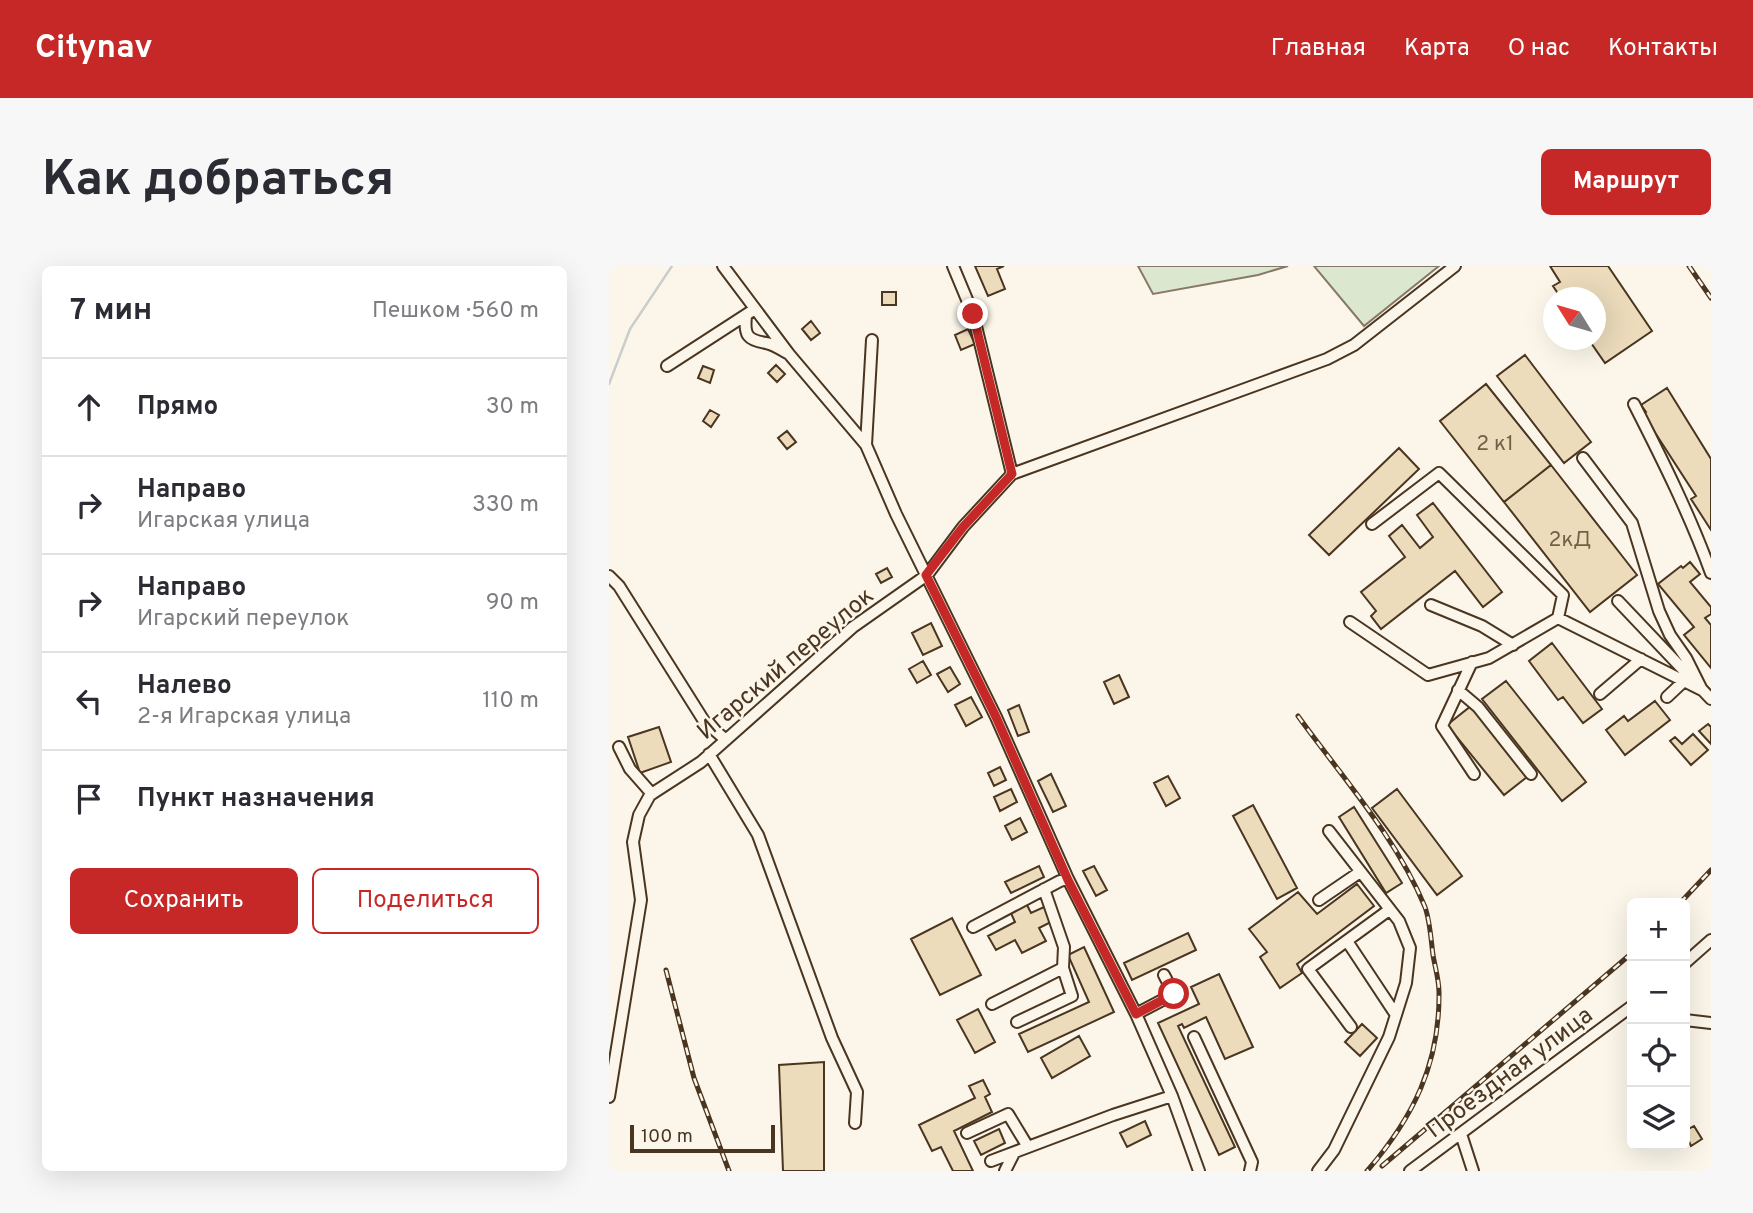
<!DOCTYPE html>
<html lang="ru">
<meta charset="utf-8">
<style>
body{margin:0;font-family:Overpass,sans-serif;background:#f7f7f7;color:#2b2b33}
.controls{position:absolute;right:21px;bottom:21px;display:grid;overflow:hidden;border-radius:10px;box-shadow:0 7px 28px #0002}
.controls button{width:63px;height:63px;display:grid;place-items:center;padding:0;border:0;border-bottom:2px solid #e1e1e2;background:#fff;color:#2b2b33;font:35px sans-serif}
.compass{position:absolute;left:934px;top:21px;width:63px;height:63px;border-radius:50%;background:#fff;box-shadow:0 7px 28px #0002;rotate:307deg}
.scale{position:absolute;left:21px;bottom:18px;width:145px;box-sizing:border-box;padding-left:7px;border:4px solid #4a3520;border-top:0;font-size:19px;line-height:24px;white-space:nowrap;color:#4a3520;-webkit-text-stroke:5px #fbf6e9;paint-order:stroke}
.stop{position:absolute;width:21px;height:21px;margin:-16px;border:5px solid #c62828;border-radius:50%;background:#fff}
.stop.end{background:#c62828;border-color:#fff;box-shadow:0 2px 7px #0008}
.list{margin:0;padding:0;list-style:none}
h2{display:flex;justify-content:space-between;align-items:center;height:91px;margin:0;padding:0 28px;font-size:30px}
h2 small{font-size:23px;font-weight:400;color:#7c7c81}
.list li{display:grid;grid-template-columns:46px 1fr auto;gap:21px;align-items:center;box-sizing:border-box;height:98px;padding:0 28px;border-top:2px solid #e1e1e2}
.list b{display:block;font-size:26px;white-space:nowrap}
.list p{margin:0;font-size:23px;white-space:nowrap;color:#7c7c81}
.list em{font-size:23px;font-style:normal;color:#7c7c81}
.actions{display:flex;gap:14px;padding:21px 28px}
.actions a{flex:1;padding:16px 0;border:2px solid #c62828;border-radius:10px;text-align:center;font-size:24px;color:#c62828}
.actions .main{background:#c62828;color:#fff}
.icon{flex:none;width:38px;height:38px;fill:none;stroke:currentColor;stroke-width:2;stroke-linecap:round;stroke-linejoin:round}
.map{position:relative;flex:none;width:1102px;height:905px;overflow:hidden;border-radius:10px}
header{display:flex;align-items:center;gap:42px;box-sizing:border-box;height:98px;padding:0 35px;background:#c62828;color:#fff}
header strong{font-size:33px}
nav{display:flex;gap:38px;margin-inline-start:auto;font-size:24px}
.intro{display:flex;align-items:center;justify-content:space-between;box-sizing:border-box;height:168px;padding:0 42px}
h1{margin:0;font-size:49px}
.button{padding:18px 32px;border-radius:10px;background:#c62828;color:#fff;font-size:24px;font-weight:700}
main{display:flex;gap:42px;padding:0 42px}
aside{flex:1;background:#fff;border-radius:10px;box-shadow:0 7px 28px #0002}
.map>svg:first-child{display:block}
.green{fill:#dce7d0;stroke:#887966;stroke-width:2}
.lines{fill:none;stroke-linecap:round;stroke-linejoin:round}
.stream{stroke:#c9cecd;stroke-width:2.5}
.building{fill:#ecdcbc;stroke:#4a3520;stroke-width:2}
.minor-casing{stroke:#4a3520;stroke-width:14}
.minor{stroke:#fbf6e9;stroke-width:10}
.rail-casing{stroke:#4a3520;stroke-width:5}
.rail{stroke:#fbf6e9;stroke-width:2.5;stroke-dasharray:8;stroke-linecap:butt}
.route{stroke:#c62828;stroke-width:9}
.labels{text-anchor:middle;stroke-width:5;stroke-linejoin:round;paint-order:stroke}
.number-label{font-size:21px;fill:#725f47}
.street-label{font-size:24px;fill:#4a3520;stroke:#fbf6e9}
</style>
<header>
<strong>Citynav</strong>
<nav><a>Главная</a><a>Карта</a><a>О нас</a><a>Контакты</a></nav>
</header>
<div class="intro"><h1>Как добраться</h1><a class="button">Маршрут</a></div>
<main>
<aside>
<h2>7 мин<small>Пешком · 560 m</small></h2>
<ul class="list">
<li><svg class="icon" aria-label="ahead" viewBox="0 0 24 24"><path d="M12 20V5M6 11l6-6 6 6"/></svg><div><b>Прямо</b></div><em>30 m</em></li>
<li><svg class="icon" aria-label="right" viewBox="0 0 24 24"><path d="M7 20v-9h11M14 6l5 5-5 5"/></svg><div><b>Направо</b><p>Игарская улица</p></div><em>330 m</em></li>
<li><svg class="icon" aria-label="right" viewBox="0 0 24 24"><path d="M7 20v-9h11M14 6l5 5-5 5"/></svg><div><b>Направо</b><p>Игарский переулок</p></div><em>90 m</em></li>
<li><svg class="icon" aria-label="left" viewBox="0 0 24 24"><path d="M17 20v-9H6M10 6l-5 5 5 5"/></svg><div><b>Налево</b><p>2-я Игарская улица</p></div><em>110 m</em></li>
<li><svg class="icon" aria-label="arrive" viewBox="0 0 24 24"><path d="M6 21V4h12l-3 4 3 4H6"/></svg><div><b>Пункт назначения</b></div></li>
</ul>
<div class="actions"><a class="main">Сохранить</a><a>Поделиться</a></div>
</aside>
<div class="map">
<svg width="1102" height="905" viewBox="0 0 1102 905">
<rect width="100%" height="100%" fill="#fbf6e9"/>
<path class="green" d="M 529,0 L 679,0 L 649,9 L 544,28 Z
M 705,0 L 830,0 L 755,60 Z"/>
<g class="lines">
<path class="stream" d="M 0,118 L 21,63 L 63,0"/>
</g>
<path class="building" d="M 366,0 L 395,0 L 388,3 L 396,23 L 379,30 Z
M 941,0 L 999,0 L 1043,65 L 996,97 L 980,74 L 986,74 L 986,32 L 952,32 L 944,20 L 951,16 Z
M 273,26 L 287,26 L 287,39 L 273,39 Z
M 202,55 L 211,67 L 202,74 L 193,63 Z
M 359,63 L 366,78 L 352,84 L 346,69 Z
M 916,89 L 982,176 L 955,197 L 888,110 Z
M 167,99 L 176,108 L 168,116 L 159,107 Z
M 94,100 L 105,104 L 101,117 L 89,112 Z
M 877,118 L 942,199 L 895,236 L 831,155 Z
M 1058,122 L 1102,193 L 1102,264 L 1082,233 L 1087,230 L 1034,148 L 1037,146 L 1032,139 Z
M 101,144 L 110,149 L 102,161 L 94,155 Z
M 178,165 L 187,176 L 178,183 L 169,172 Z
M 790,182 L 810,203 L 720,289 L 700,269 Z
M 942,199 L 1028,309 L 981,346 L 895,236 Z
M 824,237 L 893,326 L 874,341 L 846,305 L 772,363 L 762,350 L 767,345 L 752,326 L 796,291 L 780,270 L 793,259 L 811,282 L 824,271 L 808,249 Z
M 1081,296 L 1091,308 L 1081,316 L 1102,341 L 1102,348 L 1096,352 L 1102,359 L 1102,402 L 1075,369 L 1085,361 L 1049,318 L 1072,300 L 1074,302 Z
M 278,302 L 283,311 L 272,317 L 267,308 Z
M 322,357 L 333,380 L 314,389 L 303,367 Z
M 943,377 L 993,443 L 974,457 L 954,431 L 949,434 L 920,395 Z
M 314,395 L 322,409 L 308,417 L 300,403 Z
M 341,401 L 351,418 L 339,426 L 328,408 Z
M 510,409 L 520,431 L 505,438 L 495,416 Z
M 897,415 L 977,516 L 953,535 L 873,433 Z
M 362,431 L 373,451 L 357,460 L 346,439 Z
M 1046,435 L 1061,454 L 1016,489 L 997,464 L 1015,450 L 1019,455 Z
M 410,439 L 420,466 L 409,470 L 399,444 Z
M 862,440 L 918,511 L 895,529 L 838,459 Z
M 1099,458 L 1102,461 L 1102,478 L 1090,465 Z
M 50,461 L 62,496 L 31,507 L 19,471 Z
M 1084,468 L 1099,484 L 1082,499 L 1061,475 L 1066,471 L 1073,478 Z
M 391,501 L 397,514 L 385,520 L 379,507 Z
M 442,508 L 457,540 L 444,546 L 429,515 Z
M 559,510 L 571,532 L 557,540 L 545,517 Z
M 402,523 L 408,536 L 391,545 L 385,531 Z
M 788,523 L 853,610 L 828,629 L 763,542 Z
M 644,539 L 688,622 L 668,633 L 624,550 Z
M 745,541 L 793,617 L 777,627 L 730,551 Z
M 411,552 L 418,566 L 403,574 L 396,560 Z
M 430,600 L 435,611 L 402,627 L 396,616 Z
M 485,600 L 498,624 L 487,630 L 474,605 Z
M 748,618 L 765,640 L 688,698 L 693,707 L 671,722 L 651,691 L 658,686 L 640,663 L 689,626 L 708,648 Z
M 417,637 L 422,647 L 435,641 L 442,656 L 430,662 L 437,675 L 413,687 L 406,674 L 387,684 L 379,670 L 406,656 L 401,645 Z
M 343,652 L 372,709 L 331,729 L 302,673 Z
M 579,667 L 587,684 L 523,714 L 515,697 Z
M 475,681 L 505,746 L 419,786 L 410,768 L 480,736 L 459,689 Z
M 610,708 L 644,781 L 616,793 L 597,751 L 575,762 L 573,758 L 569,760 L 626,881 L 610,889 L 549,757 L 590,738 L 582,721 Z
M 369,743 L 386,776 L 366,787 L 348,754 Z
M 753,758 L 768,772 L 751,790 L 736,776 Z
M 470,770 L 481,790 L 443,812 L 432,792 Z
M 215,796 L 215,905 L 174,905 L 170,799 Z
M 374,814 L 381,828 L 376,831 L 383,846 L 345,865 L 364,905 L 344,905 L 332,881 L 323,885 L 310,859 L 366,832 L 360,820 Z
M 536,855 L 542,869 L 518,881 L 511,867 Z
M 1085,860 L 1093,873 L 1082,880 L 1076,865 Z
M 390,863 L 396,877 L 372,889 L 365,875 Z"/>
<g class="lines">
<defs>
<path id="minor" d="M 114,0 L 180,88 L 257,179 L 287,248 L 387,451 L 459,613 L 527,748 L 563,830 L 590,905
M 344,0 L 364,48 L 403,208
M 137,50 C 135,69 138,74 157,77 C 164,78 171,83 178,87
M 58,100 L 146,43
M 1025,138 C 1053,193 1081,249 1102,307
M 257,179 L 263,74
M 974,192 L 1023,257 L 1050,345 L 1061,369 L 1077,392 L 1093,424
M 763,258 L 830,207 L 954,329 L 949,352
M 0,310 L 10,320 L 95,455 L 117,474
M 1009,335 L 1102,433
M 822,339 L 873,360 L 904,379
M 741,356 L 819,409 L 880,392 L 949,352 L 1093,424
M 863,396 L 833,460 L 865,508
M 849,424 L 869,441 L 922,508
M 991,428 L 1032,393
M 1058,431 L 1075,415
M 10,481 L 21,503 L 43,528
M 100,488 L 149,569 L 223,772 L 248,826 L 246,857
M 710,634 L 751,606
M 364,661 L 451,615 L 459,613
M 738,675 L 787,749
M 1076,697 L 1102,674
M 383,738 L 454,702 L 455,681 L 435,623
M 527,748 L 565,728 L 555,709
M 1076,754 L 1102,757
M 408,756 L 463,730 L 454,702
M 742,761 L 699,703 L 780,644
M 585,771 L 643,896 L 641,905
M 0,831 L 32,634 L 24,576 L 30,549 L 41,529 L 92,496 L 244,361 L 318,309 L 354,261 L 403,208 L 718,93 L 745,79 L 846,0
M 358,867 L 399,848 L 419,881
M 852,868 L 864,905
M 382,895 L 504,849 L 563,830
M 396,905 L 405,887
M 709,905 L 725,884 L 780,771 L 797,717 L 801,682 L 790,655 L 720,565
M 801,905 L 1023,740"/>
</defs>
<use href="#minor" class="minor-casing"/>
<use href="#minor" class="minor"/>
<defs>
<path id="rail" d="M 1080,0 L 1102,32
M 689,450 C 733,511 787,571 816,641 C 821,655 822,674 824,689 C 826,701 830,714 830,726 C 831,798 804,852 758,905
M 1071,637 L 1102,604
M 57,704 L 85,812 L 120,905
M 773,900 L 1023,687"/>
</defs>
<use href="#rail" class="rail-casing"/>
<use href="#rail" class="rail"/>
</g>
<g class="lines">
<path class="route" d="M 364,48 L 403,208 L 354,261 L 317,309 L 387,451 L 459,614 L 527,748 L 565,728"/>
</g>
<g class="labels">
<g class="number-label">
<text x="886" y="184">2 к1</text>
<text x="961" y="280">2кД</text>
</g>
<g class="street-label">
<text transform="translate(176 397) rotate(-40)" y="8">Игарский переулок</text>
<text transform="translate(900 806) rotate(-37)" y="8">Проездная улица</text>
</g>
</g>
</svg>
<div class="controls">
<button>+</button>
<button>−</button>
<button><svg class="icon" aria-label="locate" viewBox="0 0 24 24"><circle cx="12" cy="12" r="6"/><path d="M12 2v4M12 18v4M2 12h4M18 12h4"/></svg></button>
<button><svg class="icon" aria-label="layers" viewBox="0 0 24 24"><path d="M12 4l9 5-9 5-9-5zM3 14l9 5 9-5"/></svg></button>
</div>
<svg class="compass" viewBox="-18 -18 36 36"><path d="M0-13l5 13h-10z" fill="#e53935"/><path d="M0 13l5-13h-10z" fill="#7c7c81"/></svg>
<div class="scale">100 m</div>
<div class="stop" style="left:565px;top:728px"></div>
<div class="stop end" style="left:364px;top:48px"></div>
</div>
</main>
